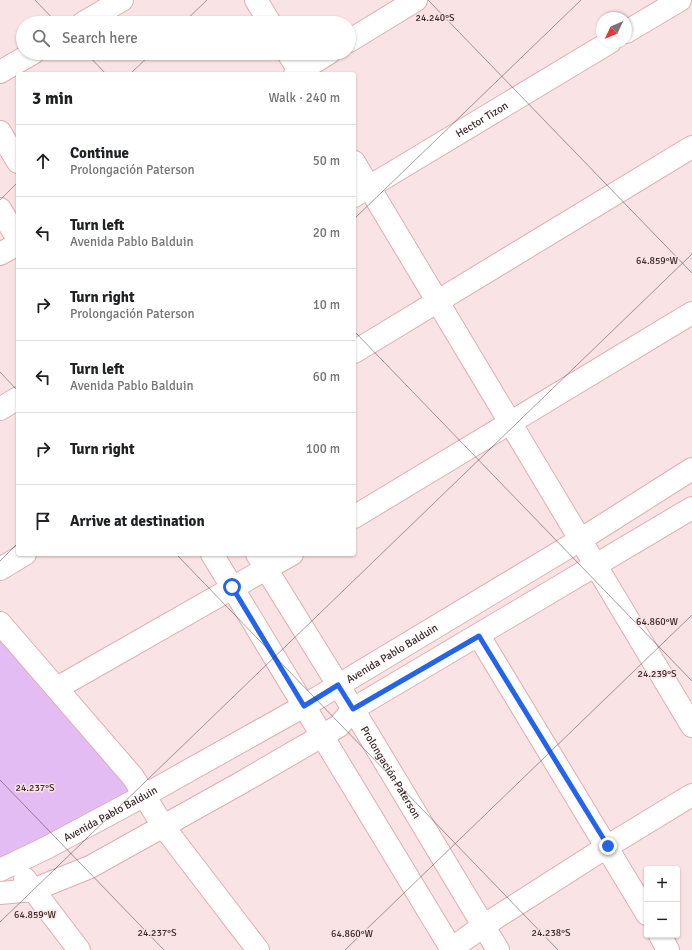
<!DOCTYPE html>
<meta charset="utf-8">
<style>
body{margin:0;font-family:Signika,sans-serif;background:#f2f2f2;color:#202124}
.controls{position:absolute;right:12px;bottom:12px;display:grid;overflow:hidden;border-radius:4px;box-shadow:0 1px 3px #0004}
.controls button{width:36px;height:36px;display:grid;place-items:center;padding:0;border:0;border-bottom:1px solid #e0e0e0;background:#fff;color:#202124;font:20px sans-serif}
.compass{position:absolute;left:596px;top:12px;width:36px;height:36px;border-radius:50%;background:#fff;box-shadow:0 1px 3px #0004;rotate:226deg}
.stop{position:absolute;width:12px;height:12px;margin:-9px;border:3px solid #2563eb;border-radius:50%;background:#fff}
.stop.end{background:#2563eb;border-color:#fff;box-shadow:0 1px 4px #0008}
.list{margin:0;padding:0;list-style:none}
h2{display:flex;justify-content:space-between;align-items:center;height:52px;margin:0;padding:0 16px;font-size:17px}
h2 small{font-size:13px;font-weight:400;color:#757577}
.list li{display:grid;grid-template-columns:26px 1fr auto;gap:12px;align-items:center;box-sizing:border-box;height:72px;padding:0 16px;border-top:1px solid #e0e0e0}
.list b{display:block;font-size:15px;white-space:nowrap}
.list p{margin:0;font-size:13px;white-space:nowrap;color:#757577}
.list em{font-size:13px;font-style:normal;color:#757577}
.icon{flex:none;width:22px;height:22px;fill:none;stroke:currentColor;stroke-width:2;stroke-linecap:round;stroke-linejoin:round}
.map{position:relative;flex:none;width:692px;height:950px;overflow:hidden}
.search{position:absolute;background:#fff;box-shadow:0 1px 3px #0004;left:16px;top:16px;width:340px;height:44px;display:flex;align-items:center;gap:10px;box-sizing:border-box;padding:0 14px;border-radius:22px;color:#757577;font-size:15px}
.panel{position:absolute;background:#fff;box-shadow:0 1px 3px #0004;left:16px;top:72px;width:340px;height:484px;border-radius:4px}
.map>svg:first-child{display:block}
.green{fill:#e3bcf3}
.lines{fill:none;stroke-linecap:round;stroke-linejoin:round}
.minor-casing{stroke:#e3adaf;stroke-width:24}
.minor{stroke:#fff;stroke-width:22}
.route{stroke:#2563eb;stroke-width:5}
.ticks{fill:none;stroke:#3e292a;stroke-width:1;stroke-opacity:0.45}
.labels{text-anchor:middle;stroke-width:3;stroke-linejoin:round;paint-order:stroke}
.street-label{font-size:11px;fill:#3e292a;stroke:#fae3e4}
.ticks-label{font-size:10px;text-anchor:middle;fill:#3e292a;stroke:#fae3e4;stroke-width:3;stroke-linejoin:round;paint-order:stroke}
</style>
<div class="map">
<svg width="692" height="950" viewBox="0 0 692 950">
<rect width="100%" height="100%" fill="#fae3e4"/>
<path class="green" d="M 0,632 L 135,792 L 0,863 Z"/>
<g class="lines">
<defs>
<g id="minor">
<path d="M 256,0 L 270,23"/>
<path d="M 83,23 L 122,0"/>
<path d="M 626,32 L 680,0"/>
<path d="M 349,41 L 416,0"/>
<path d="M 288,53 L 301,74"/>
<path d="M 0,72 L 33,53"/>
<path d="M 295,74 L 329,53"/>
<path d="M 0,132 L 18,162"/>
<path d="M 354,162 C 467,350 578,539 692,726"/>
<path id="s1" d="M 354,196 L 610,42"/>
<path d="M 0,209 L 18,239"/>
<path d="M 0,254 L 18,244"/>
<path d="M 354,352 L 692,147"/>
<path d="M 0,409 L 18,398"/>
<path d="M 354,517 L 692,313"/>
<path d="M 212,554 L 452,950"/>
<path id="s2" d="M 257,554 L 353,709 L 498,950"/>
<path d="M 0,569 L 25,554"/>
<path d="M 0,623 L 133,777 L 163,826 L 258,950"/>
<path d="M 479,636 L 647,914"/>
<path d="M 57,688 L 292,554"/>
<path id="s3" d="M 0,870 L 46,848 L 145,795 L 304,706 L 580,540 L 692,469"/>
<path d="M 25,879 L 79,950"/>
<path d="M 0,893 L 33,890 L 90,867 L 239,784 L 339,726 L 353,709 L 692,508"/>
<path d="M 660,935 L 668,950"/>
<path d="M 450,950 L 483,926 L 608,846 L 692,795"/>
</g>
</defs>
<use href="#minor" class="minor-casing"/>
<use href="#minor" class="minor"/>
</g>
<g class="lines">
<path class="route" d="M 232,587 L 304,706 L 338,685 L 353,709 L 479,636 L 608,846"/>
</g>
<path class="ticks" d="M 35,0 L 57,23M 428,0 L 692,273M 183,23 L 207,0M 86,53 L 106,74M 130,74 L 152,53M 0,200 L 18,182M 354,219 L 581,0M 354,331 L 692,681M 0,372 L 18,391M 176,554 L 558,950M 0,561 L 18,543M 0,780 L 164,950M 0,922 L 692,254M 345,950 L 692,615"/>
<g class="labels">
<g class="street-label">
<text dy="4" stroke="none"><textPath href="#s1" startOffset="149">Hector Tizon</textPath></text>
<text dy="4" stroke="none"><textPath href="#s3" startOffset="448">Avenida Pablo Balduin</textPath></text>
<text dy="4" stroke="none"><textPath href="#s2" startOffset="256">Prolongación Paterson</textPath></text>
<text dy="4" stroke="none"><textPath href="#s3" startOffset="124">Avenida Pablo Balduin</textPath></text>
</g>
</g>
<g class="ticks-label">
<text x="435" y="21">24.240°S</text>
<text x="657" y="264">64.859°W</text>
<text x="657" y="625">64.860°W</text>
<text x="657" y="677">24.239°S</text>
<text x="35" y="791">24.237°S</text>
<text x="35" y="918">64.859°W</text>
<text x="157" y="936">24.237°S</text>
<text x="551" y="936">24.238°S</text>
<text x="352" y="937">64.860°W</text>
</g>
</svg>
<div class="controls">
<button>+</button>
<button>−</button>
</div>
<svg class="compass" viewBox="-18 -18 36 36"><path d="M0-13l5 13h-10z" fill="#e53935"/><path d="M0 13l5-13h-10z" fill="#757577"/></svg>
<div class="stop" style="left:232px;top:587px"></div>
<div class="stop end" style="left:608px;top:846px"></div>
<div class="search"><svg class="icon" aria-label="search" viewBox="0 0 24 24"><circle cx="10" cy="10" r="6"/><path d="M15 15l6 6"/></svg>Search here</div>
<section class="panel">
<h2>3 min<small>Walk · 240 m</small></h2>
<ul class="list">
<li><svg class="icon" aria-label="ahead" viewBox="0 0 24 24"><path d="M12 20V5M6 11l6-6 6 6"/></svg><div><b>Continue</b><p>Prolongación Paterson</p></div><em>50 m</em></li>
<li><svg class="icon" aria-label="left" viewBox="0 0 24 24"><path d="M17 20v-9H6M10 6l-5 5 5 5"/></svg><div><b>Turn left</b><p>Avenida Pablo Balduin</p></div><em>20 m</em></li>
<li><svg class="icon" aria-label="right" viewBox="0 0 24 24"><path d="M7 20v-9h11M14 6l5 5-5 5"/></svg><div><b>Turn right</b><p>Prolongación Paterson</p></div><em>10 m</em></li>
<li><svg class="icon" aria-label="left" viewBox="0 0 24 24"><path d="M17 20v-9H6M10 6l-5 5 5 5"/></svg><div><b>Turn left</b><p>Avenida Pablo Balduin</p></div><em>60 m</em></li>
<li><svg class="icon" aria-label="right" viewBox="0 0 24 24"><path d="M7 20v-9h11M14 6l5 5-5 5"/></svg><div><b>Turn right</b></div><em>100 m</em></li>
<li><svg class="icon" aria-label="arrive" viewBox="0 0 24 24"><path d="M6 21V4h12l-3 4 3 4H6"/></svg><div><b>Arrive at destination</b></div></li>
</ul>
</section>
</div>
